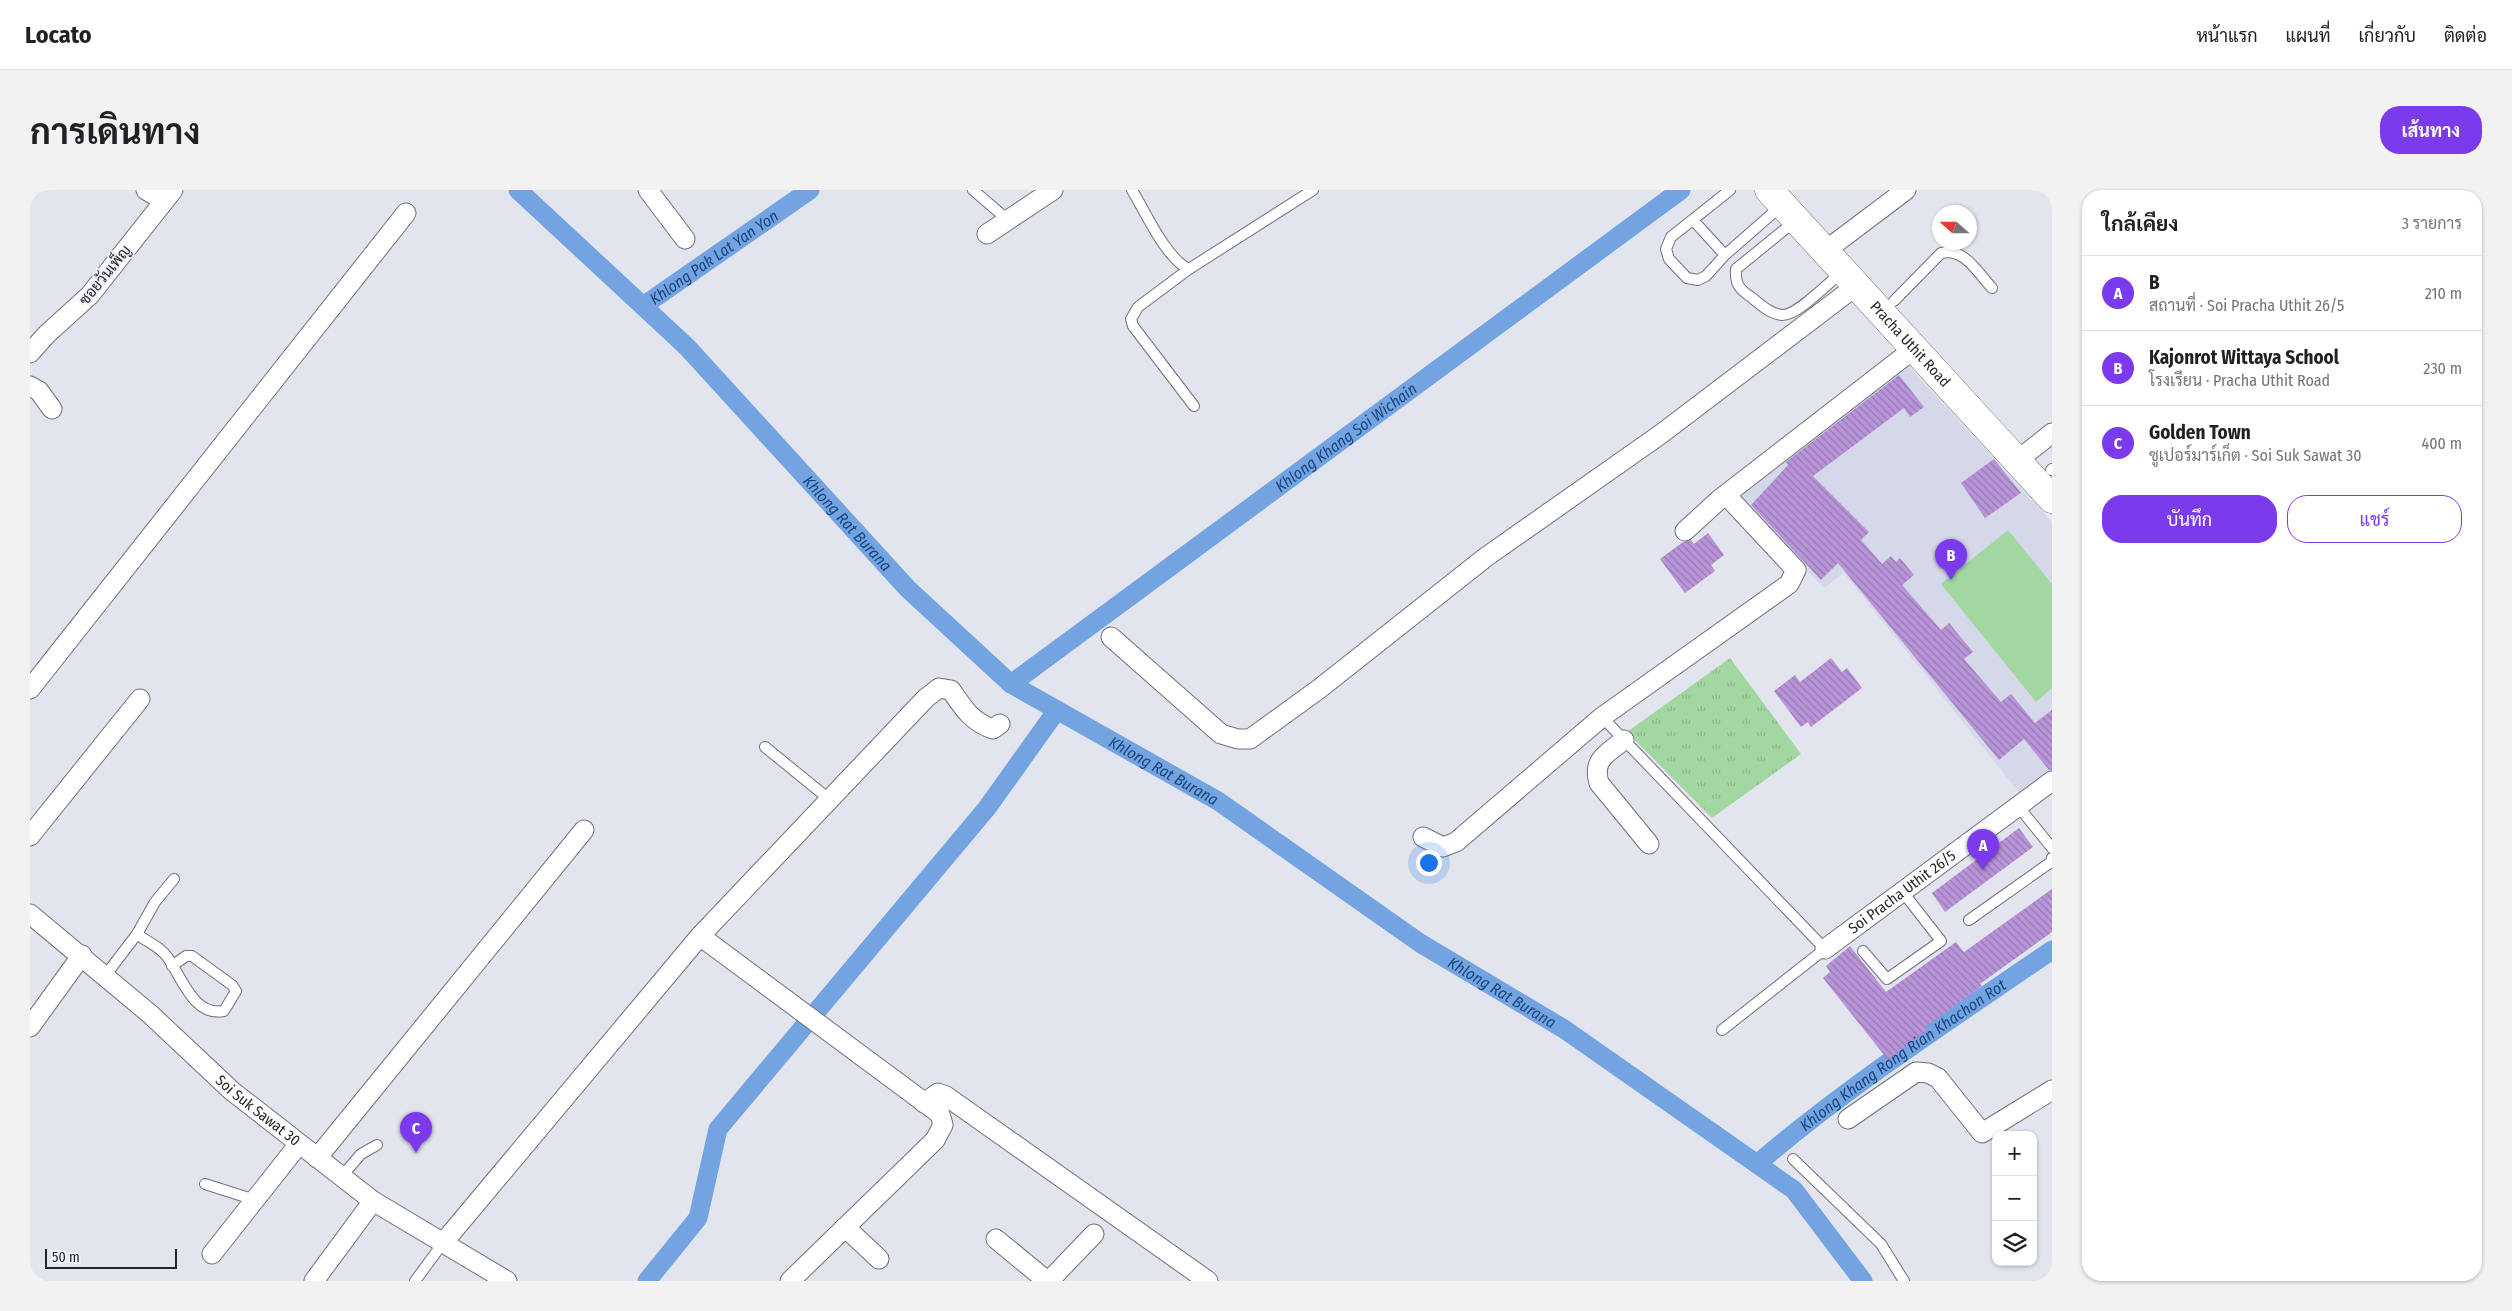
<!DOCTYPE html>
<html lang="th">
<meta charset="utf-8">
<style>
body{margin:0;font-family:"Fira Sans Condensed",Sarabun,sans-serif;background:#f2f2f2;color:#202124}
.controls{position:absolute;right:15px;bottom:15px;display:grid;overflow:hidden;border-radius:10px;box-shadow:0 1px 4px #0004}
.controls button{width:45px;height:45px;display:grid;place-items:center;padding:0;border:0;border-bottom:1px solid #e0e0e0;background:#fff;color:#202124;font:25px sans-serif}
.compass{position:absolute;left:1902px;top:15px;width:45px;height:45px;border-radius:50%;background:#fff;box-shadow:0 1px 4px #0004;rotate:291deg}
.scale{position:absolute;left:15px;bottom:12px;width:132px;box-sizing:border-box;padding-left:5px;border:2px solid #252529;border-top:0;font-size:14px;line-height:18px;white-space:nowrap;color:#252529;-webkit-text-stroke:4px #eff1fb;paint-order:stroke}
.you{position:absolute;left:1398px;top:672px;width:18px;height:18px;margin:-12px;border:4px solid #fff;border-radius:50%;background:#1a73e8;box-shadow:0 0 0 8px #1a73e833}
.badge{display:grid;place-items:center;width:32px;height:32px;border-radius:50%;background:#7c3aed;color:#fff;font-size:16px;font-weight:700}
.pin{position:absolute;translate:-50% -41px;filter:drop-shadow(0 1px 2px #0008)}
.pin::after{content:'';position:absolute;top:26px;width:18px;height:15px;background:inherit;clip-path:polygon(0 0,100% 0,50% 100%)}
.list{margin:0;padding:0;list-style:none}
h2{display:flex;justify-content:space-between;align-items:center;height:65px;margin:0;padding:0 20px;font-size:21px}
h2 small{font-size:16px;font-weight:400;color:#757577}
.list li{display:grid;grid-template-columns:32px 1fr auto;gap:15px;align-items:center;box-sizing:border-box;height:75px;padding:0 20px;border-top:1px solid #e0e0e0}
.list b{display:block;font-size:19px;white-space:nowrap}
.list p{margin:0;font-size:16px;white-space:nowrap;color:#757577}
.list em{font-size:16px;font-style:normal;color:#757577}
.actions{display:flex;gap:10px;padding:15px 20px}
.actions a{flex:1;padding:11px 0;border:1px solid #7c3aed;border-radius:20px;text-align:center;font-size:18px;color:#7c3aed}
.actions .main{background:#7c3aed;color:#fff}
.icon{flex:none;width:28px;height:28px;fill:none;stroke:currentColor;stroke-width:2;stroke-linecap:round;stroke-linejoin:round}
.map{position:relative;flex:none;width:2022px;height:1091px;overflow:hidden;border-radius:20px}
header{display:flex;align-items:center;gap:30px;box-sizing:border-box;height:70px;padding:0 25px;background:#fff;border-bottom:1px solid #e0e0e0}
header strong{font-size:24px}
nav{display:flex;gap:28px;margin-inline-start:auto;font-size:18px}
.intro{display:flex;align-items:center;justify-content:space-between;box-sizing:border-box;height:120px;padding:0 30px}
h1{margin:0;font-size:35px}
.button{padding:12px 22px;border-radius:20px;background:#7c3aed;color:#fff;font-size:18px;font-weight:700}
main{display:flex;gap:30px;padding:0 30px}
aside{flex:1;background:#fff;border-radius:20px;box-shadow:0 1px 4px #0004}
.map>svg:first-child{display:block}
.built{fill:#d5d8e9}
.grass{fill:url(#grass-tufts)}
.garden{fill:#a2d7a2}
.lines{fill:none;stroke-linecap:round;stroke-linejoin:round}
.canal{stroke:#73a3e0;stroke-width:19}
.building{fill:url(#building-back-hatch)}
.service-casing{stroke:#70717a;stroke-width:12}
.minor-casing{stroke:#70717a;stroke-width:21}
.secondary-casing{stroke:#70717a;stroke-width:29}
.service{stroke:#fff;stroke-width:10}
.minor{stroke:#fff;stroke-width:19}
.secondary{stroke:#fff;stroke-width:28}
.labels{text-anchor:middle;stroke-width:4;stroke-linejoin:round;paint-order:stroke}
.street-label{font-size:15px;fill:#252529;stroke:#eff1fb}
.water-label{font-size:16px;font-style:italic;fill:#17467f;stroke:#eff1fb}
</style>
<header>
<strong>Locato</strong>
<nav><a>หน้าแรก</a><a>แผนที่</a><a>เกี่ยวกับ</a><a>ติดต่อ</a></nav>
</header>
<div class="intro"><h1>การเดินทาง</h1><a class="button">เส้นทาง</a></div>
<main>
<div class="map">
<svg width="2022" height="1091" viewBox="0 0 2022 1091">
<defs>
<pattern id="grass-tufts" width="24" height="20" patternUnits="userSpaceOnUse" patternTransform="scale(1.25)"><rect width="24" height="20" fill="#a2d7a2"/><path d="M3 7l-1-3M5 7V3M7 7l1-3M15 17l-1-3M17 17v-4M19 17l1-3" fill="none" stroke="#8bb88c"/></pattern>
<pattern id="building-back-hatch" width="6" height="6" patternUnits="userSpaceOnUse" patternTransform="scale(1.25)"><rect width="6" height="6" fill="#b994d9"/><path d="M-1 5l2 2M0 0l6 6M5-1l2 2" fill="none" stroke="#9679b0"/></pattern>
</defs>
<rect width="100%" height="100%" fill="#e2e4ee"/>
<path class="built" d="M 1877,175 L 2022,332 L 2022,583 L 1991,605 L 1814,383 L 1794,398 L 1705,306 Z"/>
<path class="grass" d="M 1700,468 L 1771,564 L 1682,628 L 1597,542 Z"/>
<path class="garden" d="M 1978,340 L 2022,394 L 2022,498 L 2006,512 L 1911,394 Z"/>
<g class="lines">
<g class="canal">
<path id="s1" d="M 488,0 L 657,157 L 878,399 L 981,494 L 1188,611 L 1390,753 L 1534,839 L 1764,1000 L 1833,1091"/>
<path id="s2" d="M 613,116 L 780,0"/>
<path id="s3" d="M 981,494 L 1651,0"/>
<path id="s4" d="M 1727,974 C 1819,895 1922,829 2022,760"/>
<path d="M 617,1091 L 668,1028 L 688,939 L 957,618 L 1027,520"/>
</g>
</g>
<path class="building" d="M 1869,185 L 1894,217 L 1880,227 L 1874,218 L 1783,286 L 1839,342 L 1831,350 L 1852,374 L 1861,366 L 1866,372 L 1870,368 L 1884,385 L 1872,395 L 1911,440 L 1919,433 L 1943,462 L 1934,469 L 1971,512 L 1981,504 L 2005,533 L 2022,520 L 2022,580 L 2019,580 L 1994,549 L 1969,570 L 1808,373 L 1791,390 L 1721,315 L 1758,275 L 1756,272 Z
M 1964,269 L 1991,303 L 1955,328 L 1931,293 Z
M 1678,343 L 1694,365 L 1681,375 L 1685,381 L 1655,403 L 1630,369 L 1653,352 L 1661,350 L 1664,354 Z
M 1801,468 L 1812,482 L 1817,478 L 1832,498 L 1781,537 L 1778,532 L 1771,537 L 1744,501 L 1765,485 L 1770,492 Z
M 1989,638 L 2003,657 L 1915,722 L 1902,703 Z
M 2022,699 L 2022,742 L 1950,794 L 1952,796 L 1895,837 L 1897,840 L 1858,870 L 1793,788 L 1800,782 L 1796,776 L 1820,756 L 1856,802 L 1926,752 L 1934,762 Z"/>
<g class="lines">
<defs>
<path id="service" d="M 943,0 L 978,30
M 1102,0 C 1115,21 1136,69 1159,79 L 1283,0
M 1700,0 L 1641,47 L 1636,59 L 1639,69 L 1657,88 L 1668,90 L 1676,86 L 1695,65 L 1752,15
M 1663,30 L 1695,65
M 1765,31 L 1706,79 C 1705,94 1709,99 1721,107 C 1730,114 1740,124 1752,125 C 1767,126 1799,92 1812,82
M 1159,79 L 1108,117 L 1101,129 L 1103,136 L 1164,216
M 1864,111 L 1911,63 C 1934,57 1948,83 1962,98
M 2021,280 L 2022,279
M 1572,527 L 1795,759 L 1692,840
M 735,557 L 799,609
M 1988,616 L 2022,658
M 1939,730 L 2021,672 L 2022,668
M 107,744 L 125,712 L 144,689
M 1833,761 L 1857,789 L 1911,751 L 1872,701
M 75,786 L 107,744 C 117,752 131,757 138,768 C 152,788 164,827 194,821 L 206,801 L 202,795 L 162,766 L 156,766 L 142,776
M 1763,969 L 1851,1054 L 1874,1091
M 312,986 L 331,964 L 347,955
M 175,994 L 225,1010
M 385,1091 L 413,1053"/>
<g id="minor">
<path d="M 116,0 L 134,11"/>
<path d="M 618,0 L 655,49"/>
<path d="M 957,44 L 1023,0"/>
<path d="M 1795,61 L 1876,0"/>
<path d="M 0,163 L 17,144 L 60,105 L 143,0"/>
<path d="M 0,196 L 9,201 L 22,219"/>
<path d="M 1988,270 L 2022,243"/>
<path d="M 1655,341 L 1690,309 L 1885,158"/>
<path d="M 1081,447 L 1191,544 L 1208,549 L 1220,549 L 1289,499 L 1456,367 L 1631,244 L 1826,96"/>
<path d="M 0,499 L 376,23"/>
<path d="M 1594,550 C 1577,564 1562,569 1569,593 L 1619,654"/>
<path d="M 0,646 L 110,509"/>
<path d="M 1393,647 L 1413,657 L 1426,652 L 1572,527 L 1759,394 L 1766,380 L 1696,305"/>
<path id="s5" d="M 0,724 L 120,824 L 202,901 L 343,1011 L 477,1091"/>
<path d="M 670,746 L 910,924 L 913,935 L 905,950 L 760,1091"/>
<path id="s6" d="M 1795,759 L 2022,591"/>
<path d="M 0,837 L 52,765"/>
<path d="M 894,913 L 908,903 L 916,906 L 1178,1091"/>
<path d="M 1818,929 L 1886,882 L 1898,883 L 1908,888 L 1952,943 L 2022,900"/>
<path d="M 287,968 L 554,640"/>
<path d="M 815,1037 L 849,1069"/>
<path d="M 966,1049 L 1017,1091"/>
<path d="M 413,1053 L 670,746 L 896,508 L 909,498 L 921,500 C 933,518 942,532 963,539 L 970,534"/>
<path d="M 182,1064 L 269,954"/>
<path d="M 284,1091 L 343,1011"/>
<path d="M 1019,1091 L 1064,1044"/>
</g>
<g id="secondary">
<path id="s7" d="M 1739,0 L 2022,309"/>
</g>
</defs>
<use href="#service" class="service-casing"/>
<use href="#minor" class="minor-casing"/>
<use href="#secondary" class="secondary-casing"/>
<use href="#service" class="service"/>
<use href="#minor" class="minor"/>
<use href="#secondary" class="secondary"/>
</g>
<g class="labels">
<g class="street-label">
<text transform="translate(75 85) rotate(-51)" y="5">ซอยวันเพ็ญ</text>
<text dy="5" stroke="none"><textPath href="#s7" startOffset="209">Pracha Uthit Road</textPath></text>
<text dy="5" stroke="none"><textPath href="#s6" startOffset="96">Soi Pracha Uthit 26/5</textPath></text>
<text dy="5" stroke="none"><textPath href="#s5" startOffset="301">Soi Suk Sawat 30</textPath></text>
</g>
<g class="water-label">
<text dy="6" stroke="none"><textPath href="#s2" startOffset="86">Khlong Pak Lat Yan Yon</textPath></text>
<text dy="6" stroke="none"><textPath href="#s3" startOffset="416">Khlong Khang Soi Wichain</textPath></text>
<text dy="6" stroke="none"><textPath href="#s1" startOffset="469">Khlong Rat Burana</textPath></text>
<text dy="6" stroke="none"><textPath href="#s1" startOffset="874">Khlong Rat Burana</textPath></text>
<text dy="6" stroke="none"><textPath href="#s1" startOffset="1279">Khlong Rat Burana</textPath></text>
<text dy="6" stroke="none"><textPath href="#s4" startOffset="182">Khlong Khang Rong Rian Khachon Rot</textPath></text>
</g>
</g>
</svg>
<div class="controls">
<button>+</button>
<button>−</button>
<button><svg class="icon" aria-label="layers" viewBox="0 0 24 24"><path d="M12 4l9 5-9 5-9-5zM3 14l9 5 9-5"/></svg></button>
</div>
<svg class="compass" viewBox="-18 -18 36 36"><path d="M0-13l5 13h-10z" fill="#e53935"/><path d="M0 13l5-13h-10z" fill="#757577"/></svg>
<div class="scale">50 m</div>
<div class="you"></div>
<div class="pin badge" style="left:1953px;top:680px">A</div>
<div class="pin badge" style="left:1921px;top:390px">B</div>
<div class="pin badge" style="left:386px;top:963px">C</div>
</div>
<aside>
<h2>ใกล้เคียง<small>3 รายการ</small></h2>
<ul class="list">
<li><span class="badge">A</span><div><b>B</b><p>สถานที่ · Soi Pracha Uthit 26/5</p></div><em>210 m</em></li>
<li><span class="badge">B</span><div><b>Kajonrot Wittaya School</b><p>โรงเรียน · Pracha Uthit Road</p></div><em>230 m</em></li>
<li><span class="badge">C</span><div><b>Golden Town</b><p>ซูเปอร์มาร์เก็ต · Soi Suk Sawat 30</p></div><em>400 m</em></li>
</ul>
<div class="actions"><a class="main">บันทึก</a><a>แชร์</a></div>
</aside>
</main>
